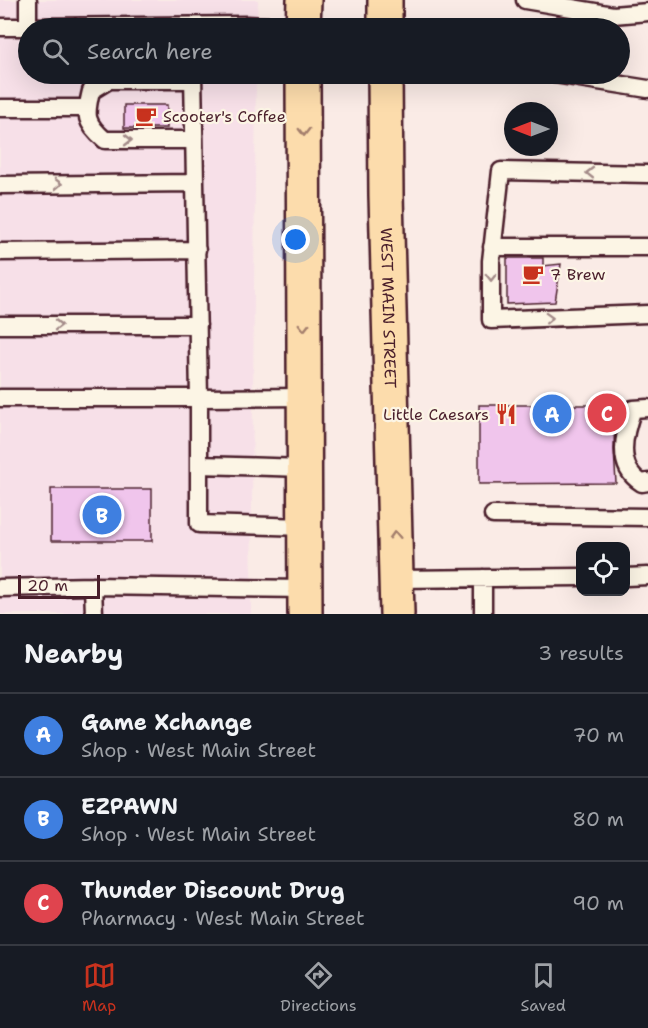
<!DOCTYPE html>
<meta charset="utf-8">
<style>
body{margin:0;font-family:"Shantell Sans",sans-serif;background:#242831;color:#f1f3f6}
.controls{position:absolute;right:18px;bottom:18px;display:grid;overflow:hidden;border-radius:12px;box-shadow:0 6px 24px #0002}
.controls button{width:54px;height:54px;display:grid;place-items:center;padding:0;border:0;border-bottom:2px solid #363941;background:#171b24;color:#f1f3f6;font:30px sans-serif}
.compass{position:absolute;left:504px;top:102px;width:54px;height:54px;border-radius:50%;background:#171b24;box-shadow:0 6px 24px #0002;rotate:270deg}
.scale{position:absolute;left:18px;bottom:15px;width:82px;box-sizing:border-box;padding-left:6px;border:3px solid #4a1f2b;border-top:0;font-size:16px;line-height:21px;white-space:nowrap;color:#4a1f2b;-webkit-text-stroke:4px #fcf5e5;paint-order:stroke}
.you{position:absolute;left:296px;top:240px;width:21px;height:21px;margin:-15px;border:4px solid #fff;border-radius:50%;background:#1a73e8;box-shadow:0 0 0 9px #1a73e833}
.badge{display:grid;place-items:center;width:39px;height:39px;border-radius:50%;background:#c8321e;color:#fff;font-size:20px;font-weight:700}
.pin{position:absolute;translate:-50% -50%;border:3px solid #fff;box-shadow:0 2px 6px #0006}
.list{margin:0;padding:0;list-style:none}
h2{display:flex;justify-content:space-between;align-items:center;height:78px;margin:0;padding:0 24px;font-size:26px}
h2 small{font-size:20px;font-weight:400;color:#9ea1a6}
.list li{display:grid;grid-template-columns:39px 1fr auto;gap:18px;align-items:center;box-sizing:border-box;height:84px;padding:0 24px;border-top:2px solid #363941}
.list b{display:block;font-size:22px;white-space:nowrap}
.list p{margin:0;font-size:20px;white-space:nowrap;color:#9ea1a6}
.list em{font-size:20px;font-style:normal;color:#9ea1a6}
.icon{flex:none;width:33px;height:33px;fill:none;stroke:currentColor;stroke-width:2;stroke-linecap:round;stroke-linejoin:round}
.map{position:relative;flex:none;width:648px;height:614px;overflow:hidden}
.search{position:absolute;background:#171b24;box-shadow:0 6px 24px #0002;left:18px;right:18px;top:18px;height:66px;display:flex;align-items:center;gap:15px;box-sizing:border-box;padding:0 21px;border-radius:33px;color:#9ea1a6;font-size:22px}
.sheet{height:330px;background:#171b24}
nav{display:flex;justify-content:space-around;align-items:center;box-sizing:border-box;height:84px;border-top:2px solid #363941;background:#171b24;font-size:16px;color:#9ea1a6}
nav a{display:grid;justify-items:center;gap:3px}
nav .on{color:#c8321e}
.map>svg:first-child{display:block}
.built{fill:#f7e0e8}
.building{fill:#f0c5ec;stroke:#4a1f2b;stroke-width:1.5}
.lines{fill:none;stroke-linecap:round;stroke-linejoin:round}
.lane-casing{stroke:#4a1f2b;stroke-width:21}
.primary-casing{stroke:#4a1f2b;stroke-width:38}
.lane{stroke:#fcf5e5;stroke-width:16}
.primary{stroke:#fcdcac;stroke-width:33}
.oneway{stroke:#a37e6c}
.oneway2{stroke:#a38a88}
.labels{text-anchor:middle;stroke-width:4.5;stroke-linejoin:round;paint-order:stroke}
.poi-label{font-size:16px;fill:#4a1f2b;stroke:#fcf5e5;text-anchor:start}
.street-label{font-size:16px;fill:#4a1f2b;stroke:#fcf5e5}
</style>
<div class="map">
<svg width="648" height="614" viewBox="0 0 648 614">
<rect width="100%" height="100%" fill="#faebe6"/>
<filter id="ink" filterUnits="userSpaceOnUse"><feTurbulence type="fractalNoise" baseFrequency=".0167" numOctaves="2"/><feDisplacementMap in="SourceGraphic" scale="12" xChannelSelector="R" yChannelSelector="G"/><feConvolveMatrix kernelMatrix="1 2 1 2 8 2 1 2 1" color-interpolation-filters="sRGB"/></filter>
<g filter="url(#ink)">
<path class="built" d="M 0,0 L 258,0 L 257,28 L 28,28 L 28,74 L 256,74 L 251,614 L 0,614 Z"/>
<path class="building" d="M 124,105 L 167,105 L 167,128 L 124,128 Z
M 507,258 L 543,258 L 543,266 L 561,264 L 555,302 L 507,304 Z
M 479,405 L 615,405 L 614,450 L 616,483 L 479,484 Z
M 51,489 L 152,489 L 152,541 L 51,541 Z"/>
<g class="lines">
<defs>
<path id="lane" d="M 28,0 L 28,27 L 247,25 L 307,28
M 525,0 L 613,15 L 648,12
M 0,27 L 28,27
M 579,28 L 581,10
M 554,74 L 648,89
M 193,80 L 109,80 L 91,91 C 85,116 85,123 105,140 L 194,140
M 0,108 L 87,108
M 648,174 L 501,171 L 491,261 L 491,320 L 648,314
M 0,185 L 195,183
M 492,247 L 648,247
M 0,252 L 197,250
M 0,325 L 198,325
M 305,397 L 199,398 L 199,524 L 305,527
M 0,398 L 199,398 L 193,74
M 648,408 L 633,409 C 624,433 615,467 642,483 L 648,482
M 199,465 L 305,468
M 493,515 L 648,517
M 626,577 L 648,576
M 483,578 L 483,614
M 396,579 L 580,577
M 0,588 L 93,586
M 94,614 L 93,586 L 305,589"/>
<g id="primary">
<path d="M 385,0 L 385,28"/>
<path d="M 303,28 L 304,0"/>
<path d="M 303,74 L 305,614"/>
<path id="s1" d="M 385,74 L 386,195 L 397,614"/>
</g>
</defs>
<use href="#lane" class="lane-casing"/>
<use href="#primary" class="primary-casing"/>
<use href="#lane" class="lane"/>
<use href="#primary" class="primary"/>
</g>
<defs><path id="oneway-chevron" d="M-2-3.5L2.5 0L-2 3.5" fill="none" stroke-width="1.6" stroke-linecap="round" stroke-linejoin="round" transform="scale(1.5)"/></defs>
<g class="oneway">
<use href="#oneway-chevron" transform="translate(304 132) rotate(90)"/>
<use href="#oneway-chevron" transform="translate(304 327) rotate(90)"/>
<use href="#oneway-chevron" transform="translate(395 535) rotate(-92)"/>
</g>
<g class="oneway2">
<use href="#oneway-chevron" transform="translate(128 140)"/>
<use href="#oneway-chevron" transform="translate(590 173) rotate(-179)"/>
<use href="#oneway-chevron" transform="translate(58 184) rotate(-1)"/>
<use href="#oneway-chevron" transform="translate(491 277) rotate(90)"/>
<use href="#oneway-chevron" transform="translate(549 318) rotate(-2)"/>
<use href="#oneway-chevron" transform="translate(58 325)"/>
</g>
</g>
<defs>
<symbol id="cafe-bare" viewBox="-9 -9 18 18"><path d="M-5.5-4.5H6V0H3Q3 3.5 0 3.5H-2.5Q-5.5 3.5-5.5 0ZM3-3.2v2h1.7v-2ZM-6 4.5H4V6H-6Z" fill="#c8321e" stroke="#fcf5e5" stroke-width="2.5" paint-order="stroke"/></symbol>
<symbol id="restaurant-bare" viewBox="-9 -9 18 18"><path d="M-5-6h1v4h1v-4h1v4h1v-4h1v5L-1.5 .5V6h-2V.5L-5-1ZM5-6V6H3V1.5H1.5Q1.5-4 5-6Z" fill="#c8321e" stroke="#fcf5e5" stroke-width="2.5" paint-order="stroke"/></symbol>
</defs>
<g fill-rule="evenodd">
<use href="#cafe-bare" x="131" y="101" width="30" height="30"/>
<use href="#cafe-bare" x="518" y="259" width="30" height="30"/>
<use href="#restaurant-bare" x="491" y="399" width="30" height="30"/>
</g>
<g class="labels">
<g class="poi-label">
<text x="163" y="122">Scooter's Coffee</text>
<text x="550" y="280">7 Brew</text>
<text x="489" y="420" text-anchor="end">Little Caesars</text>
</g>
<g class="street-label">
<text dy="6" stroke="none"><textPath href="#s1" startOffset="234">WEST MAIN STREET</textPath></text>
</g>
</g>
</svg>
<div class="controls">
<button><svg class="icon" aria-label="locate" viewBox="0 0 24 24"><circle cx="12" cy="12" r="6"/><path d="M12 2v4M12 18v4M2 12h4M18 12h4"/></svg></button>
</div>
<svg class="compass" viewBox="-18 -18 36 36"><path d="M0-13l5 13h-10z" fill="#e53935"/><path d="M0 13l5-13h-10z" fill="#9ea1a6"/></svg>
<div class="scale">20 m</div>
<div class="you"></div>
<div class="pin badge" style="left:552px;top:414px;background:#3f7fe0">A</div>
<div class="pin badge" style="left:102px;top:515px;background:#3f7fe0">B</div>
<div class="pin badge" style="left:607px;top:413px;background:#e0444e">C</div>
<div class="search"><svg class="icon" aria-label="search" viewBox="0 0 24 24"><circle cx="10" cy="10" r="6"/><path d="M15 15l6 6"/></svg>Search here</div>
</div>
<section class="sheet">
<h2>Nearby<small>3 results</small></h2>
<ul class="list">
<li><span class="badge" style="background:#3f7fe0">A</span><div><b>Game Xchange</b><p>Shop · West Main Street</p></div><em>70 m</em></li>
<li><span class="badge" style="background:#3f7fe0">B</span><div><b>EZPAWN</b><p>Shop · West Main Street</p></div><em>80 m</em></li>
<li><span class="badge" style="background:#e0444e">C</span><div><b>Thunder Discount Drug</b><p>Pharmacy · West Main Street</p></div><em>90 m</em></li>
</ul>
</section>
<nav>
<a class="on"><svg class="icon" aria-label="map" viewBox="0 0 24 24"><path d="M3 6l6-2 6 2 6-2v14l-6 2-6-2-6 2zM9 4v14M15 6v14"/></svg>Map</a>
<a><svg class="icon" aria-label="directions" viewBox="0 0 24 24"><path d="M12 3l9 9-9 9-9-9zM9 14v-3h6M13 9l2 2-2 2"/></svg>Directions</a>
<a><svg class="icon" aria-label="saved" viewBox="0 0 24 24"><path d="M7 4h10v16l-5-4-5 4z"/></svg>Saved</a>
</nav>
